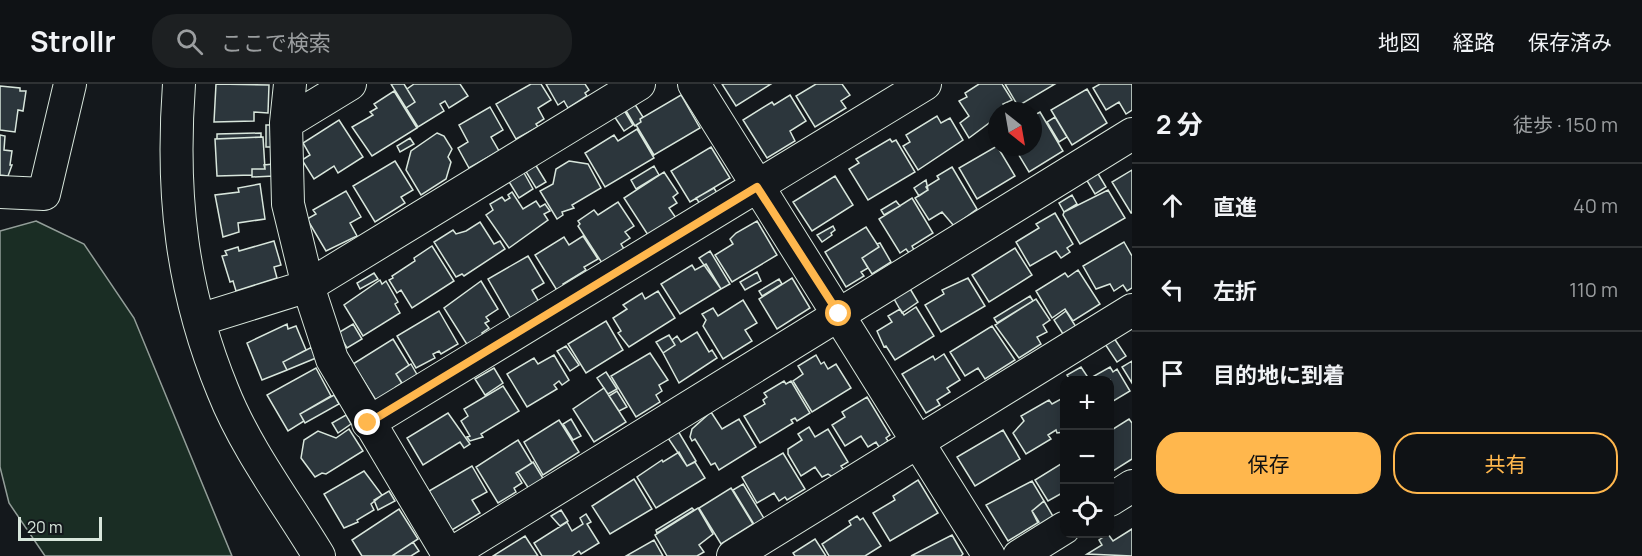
<!DOCTYPE html>
<html lang="ja">
<meta charset="utf-8">
<style>
body{margin:0;font-family:Manrope,"Noto Sans JP",sans-serif;background:#1d2022;color:#f1f3f6}
.controls{position:absolute;right:18px;bottom:18px;display:grid;overflow:hidden;border-radius:12px;box-shadow:0 3px 15px #0003}
.controls button{width:54px;height:54px;display:grid;place-items:center;padding:0;border:0;border-bottom:2px solid #2f3234;background:#0f1215;color:#f1f3f6;font:30px sans-serif}
.compass{position:absolute;left:988px;top:18px;width:54px;height:54px;border-radius:50%;background:#0f1215;box-shadow:0 3px 15px #0003;rotate:149deg}
.scale{position:absolute;left:18px;bottom:15px;width:84px;box-sizing:border-box;padding-left:6px;border:3px solid #d8e6dc;border-top:0;font-size:16px;line-height:21px;white-space:nowrap;color:#d8e6dc;-webkit-text-stroke:4px #14181c;paint-order:stroke}
.stop{position:absolute;width:18px;height:18px;margin:-14px;border:4px solid #ffb74d;border-radius:50%;background:#fff}
.stop.end{background:#ffb74d;border-color:#fff;box-shadow:0 2px 6px #0008}
.list{margin:0;padding:0;list-style:none}
h2{display:flex;justify-content:space-between;align-items:center;height:78px;margin:0;padding:0 24px;font-size:26px}
h2 small{font-size:20px;font-weight:400;color:#9b9ea0}
.list li{display:grid;grid-template-columns:39px 1fr auto;gap:18px;align-items:center;box-sizing:border-box;height:84px;padding:0 24px;border-top:2px solid #2f3234}
.list b{display:block;font-size:22px;white-space:nowrap}
.list em{font-size:20px;font-style:normal;color:#9b9ea0}
.actions{display:flex;gap:12px;padding:18px 24px}
.actions a{flex:1;padding:14px 0;border:2px solid #ffb74d;border-radius:24px;text-align:center;font-size:21px;color:#ffb74d}
.actions .main{background:#ffb74d;color:#111}
.icon{flex:none;width:33px;height:33px;fill:none;stroke:currentColor;stroke-width:2;stroke-linecap:round;stroke-linejoin:round}
.map{position:relative;flex:none;width:1132px;height:472px;overflow:hidden}
header{display:flex;align-items:center;gap:36px;box-sizing:border-box;height:84px;padding:0 30px;background:#0f1215;border-bottom:2px solid #2f3234}
header strong{font-size:28px}
nav{display:flex;gap:33px;margin-inline-start:auto;font-size:21px}
.search{width:420px;height:54px;background:#1d2022;display:flex;align-items:center;gap:15px;box-sizing:border-box;padding:0 21px;border-radius:24px;color:#9b9ea0;font-size:22px}
main{display:flex}
aside{flex:1;background:#0f1215}
.map>svg:first-child{display:block}
.green{fill:#1a2d24;stroke:#939e99;stroke-width:1.5}
.building{fill:#2c363c;stroke:#d8e6dc;stroke-width:1.5}
.lines{fill:none;stroke-linecap:round;stroke-linejoin:round}
.minor-casing{stroke:#d8e6dc;stroke-width:34}
.minor{stroke:#14181c;stroke-width:32}
.route{stroke:#ffb74d;stroke-width:8}
</style>
<header>
<strong>Strollr</strong>
<div class="search"><svg class="icon" aria-label="search" viewBox="0 0 24 24"><circle cx="10" cy="10" r="6"/><path d="M15 15l6 6"/></svg>ここで検索</div>
<nav><a>地図</a><a>経路</a><a>保存済み</a></nav>
</header>
<main>
<div class="map">
<svg width="1132" height="472" viewBox="0 0 1132 472">
<rect width="100%" height="100%" fill="#14181c"/>
<path class="green" d="M 36,137 L 84,160 L 134,234 L 232,472 L 45,472 L 9,419 L 0,383 L 0,147 Z"/>
<path class="building" d="M 216,0 L 269,1 L 268,29 L 254,28 L 254,37 L 214,38 Z
M 391,0 L 404,0 L 415,18 L 406,24 Z
M 414,0 L 460,0 L 468,12 L 449,24 L 445,17 L 440,20 L 444,27 L 418,43 L 406,24 L 415,18 L 407,5 Z
M 531,0 L 541,0 L 551,16 L 538,24 L 544,35 L 536,40 L 538,43 L 516,55 L 496,20 Z
M 546,0 L 585,0 L 589,6 L 585,9 L 587,12 L 568,24 L 564,17 L 558,21 Z
M 722,0 L 771,0 L 736,22 Z
M 816,0 L 842,0 L 850,11 L 841,17 L 846,24 L 815,43 L 796,12 Z
M 979,0 L 1002,0 L 1012,16 L 1003,20 L 1008,27 L 997,27 L 997,33 L 969,54 L 960,39 L 969,32 L 959,17 L 967,13 L 965,9 Z
M 1005,0 L 1055,0 L 1018,22 Z
M 1100,0 L 1132,0 L 1132,26 L 1126,30 L 1119,18 L 1106,26 L 1093,4 Z
M 0,2 L 20,4 L 20,7 L 26,7 L 23,27 L 18,26 L 15,48 L 0,46 Z
M 1087,5 L 1107,39 L 1072,61 L 1051,26 Z
M 394,7 L 417,44 L 372,72 L 352,43 L 373,31 L 370,28 L 377,24 L 374,20 Z
M 681,11 L 700,44 L 654,71 L 636,41 L 641,38 L 640,35 Z
M 790,11 L 806,37 L 790,47 L 795,57 L 767,74 L 743,36 L 772,18 L 774,21 Z
M 634,19 L 643,33 L 640,35 L 641,38 L 635,42 L 625,25 Z
M 490,23 L 503,46 L 491,53 L 499,67 L 469,84 L 458,64 L 468,58 L 459,41 Z
M 624,26 L 633,41 L 624,47 L 614,32 Z
M 1040,28 L 1063,67 L 1029,88 L 1014,63 L 1033,63 L 1033,32 Z
M 937,32 L 941,39 L 950,34 L 963,56 L 918,86 L 903,62 L 910,58 L 906,51 Z
M 1055,33 L 1067,53 L 1059,58 L 1047,38 Z
M 339,36 L 363,73 L 338,89 L 334,82 L 314,95 L 302,76 L 310,71 L 303,59 Z
M 266,41 L 273,41 L 272,63 L 266,63 Z
M 637,45 L 654,74 L 605,103 L 585,69 L 614,51 L 618,57 Z
M 261,49 L 261,53 L 217,55 L 217,50 Z
M 437,49 L 444,52 L 452,65 L 448,73 L 451,78 L 446,95 L 421,111 L 406,86 L 411,67 Z
M 0,51 L 5,52 L 4,66 L 12,67 L 10,81 L 12,81 L 8,92 L 0,91 Z
M 263,53 L 265,85 L 252,85 L 252,91 L 217,92 L 215,55 Z
M 410,54 L 414,60 L 400,68 L 397,62 Z
M 890,55 L 892,58 L 896,56 L 915,88 L 868,116 L 849,85 L 859,79 L 856,75 Z
M 997,62 L 1015,92 L 977,115 L 959,84 Z
M 711,63 L 730,94 L 690,118 L 671,87 Z
M 395,77 L 413,106 L 401,113 L 405,119 L 375,138 L 353,102 Z
M 569,77 L 588,80 L 601,104 L 572,121 L 574,124 L 562,128 L 563,131 L 557,135 L 540,107 L 553,100 L 556,85 Z
M 273,80 L 274,92 L 252,93 L 252,85 L 265,85 L 264,81 Z
M 535,80 L 546,98 L 536,104 L 525,86 Z
M 654,82 L 659,91 L 636,105 L 631,96 Z
M 952,83 L 977,125 L 954,142 L 942,128 L 929,136 L 915,114 L 928,106 L 926,103 L 939,95 L 937,92 Z
M 1132,86 L 1132,129 L 1131,129 L 1112,98 Z
M 523,87 L 533,105 L 519,114 L 508,96 Z
M 664,88 L 678,109 L 673,113 L 677,119 L 669,124 L 676,134 L 648,151 L 624,114 Z
M 1097,88 L 1106,103 L 1095,110 L 1086,95 Z
M 835,92 L 853,121 L 812,147 L 793,118 Z
M 926,96 L 928,106 L 919,112 L 914,104 Z
M 260,100 L 265,135 L 238,139 L 239,148 L 223,153 L 215,111 L 239,108 L 238,104 Z
M 714,104 L 717,109 L 700,120 L 696,114 Z
M 1108,106 L 1125,134 L 1080,160 L 1063,131 L 1064,128 Z
M 346,107 L 361,133 L 350,139 L 357,152 L 326,167 L 307,135 L 316,130 L 313,126 Z
M 512,108 L 523,125 L 536,117 L 540,123 L 545,120 L 550,127 L 544,130 L 548,136 L 509,164 L 486,131 L 493,126 L 490,120 L 502,113 L 505,117 L 510,114 L 508,111 Z
M 1072,111 L 1077,120 L 1064,128 L 1059,119 Z
M 912,114 L 933,149 L 912,162 L 914,166 L 909,169 L 906,165 L 900,169 L 879,135 Z
M 896,117 L 900,122 L 884,131 L 881,126 Z
M 618,118 L 634,142 L 625,148 L 630,154 L 621,160 L 624,165 L 602,179 L 578,142 L 580,140 L 578,137 L 594,126 L 598,131 Z
M 1055,129 L 1073,160 L 1067,164 L 1070,168 L 1061,174 L 1056,167 L 1030,182 L 1016,158 L 1039,144 L 1036,140 Z
M 757,137 L 777,171 L 732,198 L 715,171 L 733,160 L 730,155 L 736,149 Z
M 480,138 L 494,160 L 500,157 L 505,165 L 464,192 L 462,190 L 456,193 L 434,158 L 453,146 L 456,150 L 466,147 Z
M 833,142 L 835,146 L 831,149 L 832,151 L 822,158 L 817,151 Z
M 866,143 L 879,163 L 862,174 L 868,184 L 861,188 L 864,192 L 846,203 L 825,168 Z
M 583,152 L 598,175 L 584,183 L 586,186 L 563,200 L 565,204 L 558,208 L 535,171 L 564,153 L 569,161 Z
M 274,157 L 281,181 L 274,183 L 277,194 L 236,207 L 233,197 L 230,198 L 222,172 L 227,171 L 225,167 L 238,163 L 239,167 Z
M 1124,158 L 1132,172 L 1132,204 L 1127,207 L 1123,201 L 1114,207 L 1110,200 L 1096,205 L 1083,182 Z
M 880,159 L 891,178 L 872,190 L 862,174 L 879,163 L 877,160 Z
M 432,162 L 454,197 L 412,224 L 401,206 L 397,209 L 389,196 L 393,194 L 392,192 L 415,177 L 414,174 Z
M 1015,164 L 1032,191 L 989,218 L 972,191 Z
M 710,167 L 730,200 L 721,205 L 699,174 Z
M 528,172 L 544,199 L 532,206 L 539,218 L 511,235 L 488,195 Z
M 706,180 L 721,205 L 680,230 L 661,200 L 692,181 L 695,186 Z
M 1078,186 L 1100,220 L 1073,237 L 1065,225 L 1052,234 L 1036,207 L 1065,189 L 1068,193 Z
M 757,188 L 761,197 L 745,206 L 740,198 Z
M 374,189 L 378,195 L 360,205 L 357,199 Z
M 792,194 L 810,224 L 777,245 L 759,215 Z
M 968,194 L 985,222 L 941,248 L 925,221 L 944,210 L 942,206 Z
M 779,195 L 782,200 L 762,212 L 759,207 Z
M 380,196 L 382,200 L 386,197 L 398,218 L 395,220 L 400,229 L 363,252 L 344,221 Z
M 481,197 L 498,225 L 486,233 L 489,237 L 485,239 L 489,244 L 482,249 L 484,252 L 468,262 L 444,224 Z
M 909,203 L 918,218 L 902,229 L 893,213 Z
M 658,207 L 675,234 L 629,263 L 618,249 L 621,247 L 613,234 L 627,225 L 623,221 L 642,209 L 645,215 Z
M 1030,212 L 1033,217 L 997,239 L 994,234 Z
M 1036,215 L 1050,236 L 1043,241 L 1047,248 L 1037,253 L 1041,260 L 1019,274 L 995,241 Z
M 743,216 L 757,239 L 745,246 L 752,257 L 723,275 L 703,242 L 706,236 L 702,230 L 713,224 L 718,232 Z
M 916,223 L 934,252 L 895,276 L 886,262 L 884,263 L 877,247 L 892,238 L 888,232 L 900,225 L 904,231 Z
M 439,227 L 458,260 L 441,270 L 439,267 L 433,270 L 435,274 L 416,284 L 397,252 Z
M 1066,227 L 1076,243 L 1063,250 L 1054,236 Z
M 606,237 L 623,266 L 586,289 L 568,260 Z
M 287,240 L 288,245 L 296,242 L 306,266 L 283,278 L 287,286 L 262,296 L 247,259 Z
M 353,240 L 362,255 L 347,264 L 338,249 Z
M 992,242 L 1015,276 L 985,295 L 978,284 L 965,292 L 950,268 Z
M 697,248 L 709,268 L 712,266 L 717,274 L 679,299 L 663,269 L 675,261 L 672,256 L 677,252 L 681,258 Z
M 669,251 L 675,261 L 663,269 L 656,258 Z
M 1114,254 L 1126,272 L 1117,278 L 1105,260 Z
M 393,255 L 409,281 L 396,290 L 402,299 L 396,303 L 398,304 L 377,318 L 353,280 Z
M 566,262 L 579,281 L 570,287 L 557,267 Z
M 312,263 L 316,274 L 287,286 L 283,278 Z
M 650,269 L 668,296 L 659,301 L 662,307 L 656,311 L 660,318 L 636,333 L 611,292 Z
M 944,270 L 960,296 L 947,304 L 950,308 L 937,316 L 940,321 L 926,329 L 902,290 L 933,272 L 935,276 Z
M 554,271 L 569,296 L 562,301 L 559,297 L 554,301 L 557,305 L 527,323 L 507,290 L 534,274 L 538,280 Z
M 816,271 L 821,280 L 824,278 L 828,285 L 836,280 L 851,304 L 812,328 L 793,297 L 803,290 L 798,282 Z
M 1132,277 L 1132,299 L 1122,283 Z
M 411,280 L 419,294 L 404,303 L 396,290 Z
M 1081,283 L 1089,295 L 1070,296 L 1067,291 Z
M 1110,283 L 1113,288 L 1117,285 L 1130,307 L 1110,319 L 1110,296 L 1087,296 Z
M 316,284 L 331,312 L 300,330 L 304,337 L 288,347 L 267,311 Z
M 494,284 L 503,299 L 485,311 L 475,295 Z
M 606,288 L 617,305 L 608,310 L 597,294 Z
M 784,297 L 786,300 L 791,297 L 810,329 L 797,337 L 795,334 L 791,336 L 793,339 L 760,359 L 744,332 L 765,320 L 763,316 L 767,313 L 764,309 Z
M 503,302 L 519,327 L 481,350 L 483,353 L 470,357 L 467,353 L 470,352 L 461,337 L 468,332 L 464,325 Z
M 604,304 L 626,338 L 594,358 L 573,325 Z
M 617,307 L 627,323 L 619,327 L 609,312 Z
M 334,311 L 339,320 L 305,339 L 300,330 Z
M 867,313 L 890,351 L 886,354 L 888,357 L 879,363 L 876,358 L 868,363 L 861,352 L 845,362 L 832,341 L 845,333 L 842,328 Z
M 1061,315 L 1064,320 L 1064,348 L 1057,349 L 1056,346 L 1048,351 L 1051,355 L 1026,370 L 1013,349 L 1024,337 L 1021,332 L 1049,316 L 1052,320 Z
M 711,328 L 722,345 L 739,335 L 756,363 L 719,386 L 715,379 L 711,381 L 695,355 L 692,357 L 690,353 L 692,345 Z
M 448,329 L 470,360 L 464,364 L 460,358 L 423,381 L 407,354 Z
M 346,331 L 351,340 L 338,349 L 332,339 Z
M 571,335 L 581,352 L 573,356 L 563,340 Z
M 1129,335 L 1132,339 L 1132,375 L 1110,389 L 1110,347 Z
M 559,336 L 579,368 L 543,391 L 524,358 Z
M 809,343 L 815,353 L 828,345 L 848,378 L 841,382 L 844,386 L 833,393 L 828,390 L 822,393 L 815,383 L 801,392 L 788,370 L 788,365 L 802,356 L 798,350 Z
M 349,345 L 363,367 L 326,390 L 322,389 L 315,393 L 301,374 L 304,356 L 318,347 L 336,354 Z
M 1003,346 L 1020,375 L 975,402 L 957,373 Z
M 678,347 L 696,377 L 687,382 L 668,354 Z
M 518,356 L 532,379 L 516,389 L 522,399 L 514,404 L 516,408 L 498,419 L 476,383 Z
M 679,368 L 687,382 L 695,378 L 705,394 L 656,424 L 637,393 L 662,376 L 663,378 Z
M 783,369 L 805,405 L 787,416 L 785,413 L 779,417 L 774,409 L 757,419 L 742,393 Z
M 533,378 L 544,396 L 529,405 L 518,388 Z
M 1064,378 L 1064,408 L 1048,417 L 1035,396 Z
M 472,382 L 487,408 L 472,416 L 480,429 L 452,446 L 429,407 Z
M 364,387 L 382,411 L 371,420 L 374,426 L 357,436 L 358,438 L 344,444 L 324,410 Z
M 634,395 L 652,425 L 610,450 L 592,422 Z
M 918,396 L 938,429 L 890,457 L 873,429 L 895,416 L 893,412 Z
M 1032,397 L 1044,417 L 1032,427 L 1039,438 L 1008,457 L 986,421 Z
M 743,400 L 765,436 L 755,442 L 733,406 Z
M 731,404 L 753,440 L 721,460 L 699,424 Z
M 389,407 L 395,417 L 378,426 L 374,416 Z
M 1044,417 L 1054,434 L 1040,443 L 1032,427 Z
M 692,424 L 694,426 L 657,449 L 656,446 Z
M 698,424 L 713,450 L 699,461 L 704,468 L 697,472 L 667,472 L 655,451 Z
M 399,425 L 418,455 L 392,472 L 362,472 L 352,456 Z
M 561,426 L 568,437 L 560,442 L 551,432 Z
M 586,430 L 591,438 L 587,440 L 599,459 L 581,470 L 579,467 L 572,472 L 542,472 L 534,459 L 567,438 L 572,447 L 583,440 L 580,434 Z
M 857,432 L 860,436 L 863,434 L 881,462 L 865,472 L 829,472 L 822,460 L 851,441 L 849,437 Z
M 1132,445 L 1132,472 L 1087,470 L 1102,461 L 1099,456 L 1108,450 L 1113,457 Z
M 952,451 L 963,470 L 961,472 L 911,472 Z
M 525,452 L 538,472 L 493,472 Z
M 815,455 L 826,472 L 795,472 L 793,469 Z
M 654,456 L 663,472 L 626,472 Z
M 413,458 L 419,467 L 411,472 L 392,472 Z"/>
<g class="lines">
<defs>
<path id="minor" d="M 179,0 C 171,109 181,205 223,307 C 246,365 287,419 319,472
M 290,0 L 286,39 L 288,120 L 308,202 L 332,275 L 449,472
M 694,0 L 989,472
M 286,39 L 350,0
M 0,108 L 44,110 L 70,0
M 199,236 L 308,202 L 639,0
M 368,339 L 925,0
M 1110,416 L 1132,402
M 449,471 L 1132,50
M 733,472 L 1132,226
M 1019,472 L 1064,444"/>
</defs>
<use href="#minor" class="minor-casing"/>
<use href="#minor" class="minor"/>
</g>
<g class="lines">
<path class="route" d="M 368,339 L 757,103 L 839,230"/>
</g>
</svg>
<div class="controls">
<button>+</button>
<button>−</button>
<button><svg class="icon" aria-label="locate" viewBox="0 0 24 24"><circle cx="12" cy="12" r="6"/><path d="M12 2v4M12 18v4M2 12h4M18 12h4"/></svg></button>
</div>
<svg class="compass" viewBox="-18 -18 36 36"><path d="M0-13l5 13h-10z" fill="#e53935"/><path d="M0 13l5-13h-10z" fill="#9b9ea0"/></svg>
<div class="scale">20 m</div>
<div class="stop" style="left:839px;top:230px"></div>
<div class="stop end" style="left:368px;top:339px"></div>
</div>
<aside>
<h2>2 分<small>徒歩 · 150 m</small></h2>
<ul class="list">
<li><svg class="icon" aria-label="ahead" viewBox="0 0 24 24"><path d="M12 20V5M6 11l6-6 6 6"/></svg><div><b>直進</b></div><em>40 m</em></li>
<li><svg class="icon" aria-label="left" viewBox="0 0 24 24"><path d="M17 20v-9H6M10 6l-5 5 5 5"/></svg><div><b>左折</b></div><em>110 m</em></li>
<li><svg class="icon" aria-label="arrive" viewBox="0 0 24 24"><path d="M6 21V4h12l-3 4 3 4H6"/></svg><div><b>目的地に到着</b></div></li>
</ul>
<div class="actions"><a class="main">保存</a><a>共有</a></div>
</aside>
</main>
